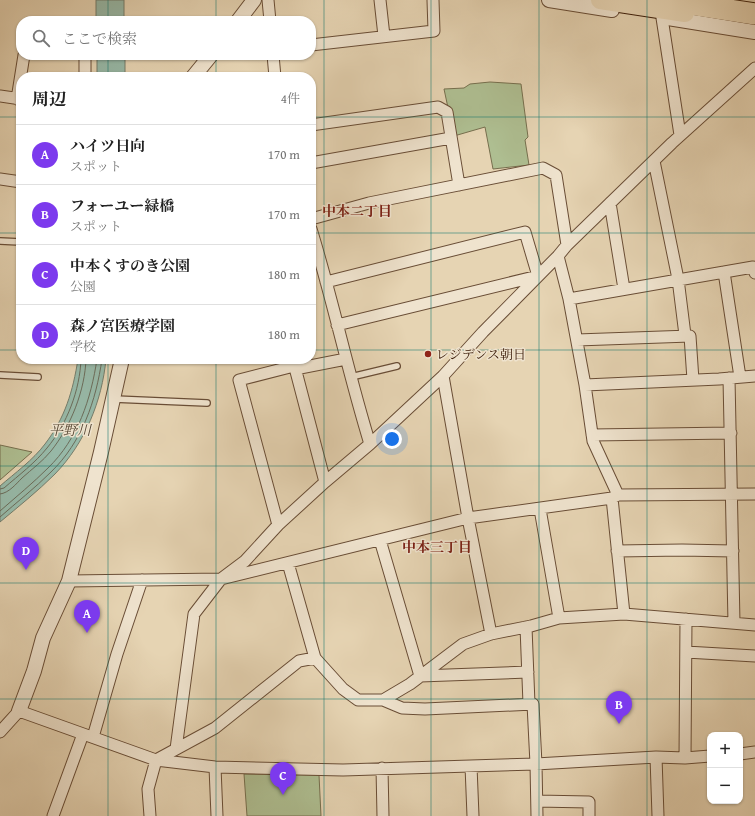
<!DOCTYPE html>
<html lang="ja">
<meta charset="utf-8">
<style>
body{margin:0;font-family:"Gentium Book Plus","Noto Serif JP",serif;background:#f2f2f2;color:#222}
.controls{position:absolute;right:12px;bottom:12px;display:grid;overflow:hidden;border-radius:8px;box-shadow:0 1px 3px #0004}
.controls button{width:36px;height:36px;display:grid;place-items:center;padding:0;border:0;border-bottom:1px solid #e0e0e0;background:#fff;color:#222;font:20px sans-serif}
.you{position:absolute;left:392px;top:439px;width:14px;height:14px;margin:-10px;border:3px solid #fff;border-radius:50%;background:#1a73e8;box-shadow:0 0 0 6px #1a73e833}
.badge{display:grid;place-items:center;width:26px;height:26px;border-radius:50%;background:#7c3aed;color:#fff;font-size:13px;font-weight:700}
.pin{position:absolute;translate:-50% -33px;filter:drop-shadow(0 1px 2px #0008)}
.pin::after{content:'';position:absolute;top:21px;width:14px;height:12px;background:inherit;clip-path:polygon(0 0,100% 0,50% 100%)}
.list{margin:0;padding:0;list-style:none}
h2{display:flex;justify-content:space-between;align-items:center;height:52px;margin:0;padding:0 16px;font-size:17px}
h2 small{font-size:13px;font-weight:400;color:#767676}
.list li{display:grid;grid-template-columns:26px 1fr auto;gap:12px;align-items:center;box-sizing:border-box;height:60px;padding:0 16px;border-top:1px solid #e0e0e0}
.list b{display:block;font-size:15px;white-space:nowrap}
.list p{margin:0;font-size:13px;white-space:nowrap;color:#767676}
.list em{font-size:13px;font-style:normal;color:#767676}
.icon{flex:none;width:22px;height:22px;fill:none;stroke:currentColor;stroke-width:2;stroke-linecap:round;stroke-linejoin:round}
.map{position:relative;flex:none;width:755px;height:816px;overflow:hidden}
.search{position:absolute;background:#fff;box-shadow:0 1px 3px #0004;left:16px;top:16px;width:300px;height:44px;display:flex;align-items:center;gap:10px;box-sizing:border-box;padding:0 14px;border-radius:16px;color:#767676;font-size:15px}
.panel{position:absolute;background:#fff;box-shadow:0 1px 3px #0004;left:16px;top:72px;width:300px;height:292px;border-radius:16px}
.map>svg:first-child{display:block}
.green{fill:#aebe91;stroke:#766f4e}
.water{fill:#97b9a8;stroke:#747c6a}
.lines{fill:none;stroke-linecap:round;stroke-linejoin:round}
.shore{stroke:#6b6c5a;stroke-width:1}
.service-casing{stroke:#694d36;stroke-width:8}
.minor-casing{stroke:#694d36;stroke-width:13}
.tertiary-casing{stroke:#694d36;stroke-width:16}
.primary-casing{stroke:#3f200c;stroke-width:20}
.motorway-casing{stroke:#3f200c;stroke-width:23}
.service{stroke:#efe3ce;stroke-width:5.5}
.minor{stroke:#efe3ce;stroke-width:11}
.tertiary{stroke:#efe3ce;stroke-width:14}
.primary{stroke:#e6d4b3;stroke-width:18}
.motorway{stroke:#e6d4b3;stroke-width:21}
.grid{fill:none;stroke:#0f766e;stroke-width:1;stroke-opacity:0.55}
.poi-dot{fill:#8f2418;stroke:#efe3ce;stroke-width:1.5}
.labels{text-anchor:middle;stroke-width:3;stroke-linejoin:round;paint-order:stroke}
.poi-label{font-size:13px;fill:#3f200c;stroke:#efe3ce;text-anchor:start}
.neighbourhood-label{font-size:14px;font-weight:bold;fill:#7a1f14;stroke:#efe3ce}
.water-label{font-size:14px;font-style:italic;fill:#554633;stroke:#efe3ce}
</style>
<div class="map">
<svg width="755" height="816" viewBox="0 0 755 816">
<rect width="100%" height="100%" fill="#e6d4b3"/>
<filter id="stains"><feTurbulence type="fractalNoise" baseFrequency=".005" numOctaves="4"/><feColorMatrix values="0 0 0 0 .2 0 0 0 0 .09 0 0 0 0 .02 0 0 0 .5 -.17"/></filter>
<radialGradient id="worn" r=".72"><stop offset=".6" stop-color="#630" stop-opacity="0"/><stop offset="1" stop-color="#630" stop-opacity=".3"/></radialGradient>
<path class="green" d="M 490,82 L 521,84 L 528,137 L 525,140 L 529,165 L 493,169 L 485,127 L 454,136 L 444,89 L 464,88 L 470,84 Z
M 0,445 L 32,452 L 0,480 Z
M 244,774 L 319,775 L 321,816 L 247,816 Z"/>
<path class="water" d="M 96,0 L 124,0 L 124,21 L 96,21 Z
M 97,55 L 125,55 L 125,77 L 97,77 Z
M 78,359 L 106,359 C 102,401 85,443 55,474 C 38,491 18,507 0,522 L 0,486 C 15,473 33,460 45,444 C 65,418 73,391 78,359 Z"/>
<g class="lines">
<path class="shore" d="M 0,489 L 4,488 C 19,475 35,463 47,448 C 67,424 80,390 81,359
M 0,494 C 9,493 16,484 22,478 C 32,469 43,461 51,451 C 71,426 85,390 86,359
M 0,511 C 16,497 33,483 48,468 C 78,439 91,399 97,359
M 0,517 C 17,502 35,488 51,472 C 82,442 96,401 102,359"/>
<defs>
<path id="service" d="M 0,241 L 21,242
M 0,375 L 38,377
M 351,377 L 397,366
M 114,399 L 207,403"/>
<path id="minor" d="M 268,0 L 270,21
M 380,0 L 384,36
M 662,18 L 680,135
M 311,45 L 434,31 L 433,0
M 273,55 L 275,77
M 85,77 L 85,55
M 0,96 L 21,99
M 17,99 L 24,55
M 311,125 L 438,107 L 447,112 L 459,185
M 654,161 L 678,279 L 685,335
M 311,163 L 451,138
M 0,179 L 21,182
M 610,203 L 624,289
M 311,219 L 369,203 L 543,168 L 556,175 L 567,245
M 311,229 C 333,300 348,373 370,444
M 558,256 L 569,299 L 585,385 L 593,441 L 618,495
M 724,272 L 740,377
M 326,282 L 525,232 L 538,276 L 337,325
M 569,299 L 753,267 L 755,273
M 577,340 L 690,336 L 693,380
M 293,360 L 325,482
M 295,369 L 346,359
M 443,376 L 468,518 L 491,634
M 729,378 L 734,623
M 585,385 L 719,379 L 755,376
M 592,435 L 731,433
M 612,498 L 624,614
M 540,509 L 559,618
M 278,525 L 239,380 L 294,366
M 380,540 L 420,676 L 528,672
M 617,551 L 682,550 L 733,551
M 288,563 L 315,658
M 69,581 L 221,579 L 468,518 L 612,498 L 618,495 L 755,494
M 526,627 L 529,704
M 686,652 L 755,656
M 383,700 L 410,684 L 463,644 L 491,634 L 531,626 L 559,618 L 624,614 L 755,625
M 0,732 L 19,711 L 156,760 L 215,767 L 343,770 L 536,764 L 656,757 L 685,758 L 710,756
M 93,737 L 117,654 L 142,580
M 176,749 L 194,614 L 221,579 L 245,561 L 278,525 L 325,482 L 370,444 L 443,376 L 483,332 L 558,256 L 567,245 L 672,143 L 755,68
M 740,754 L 755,752
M 656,757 L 658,816
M 685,758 L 686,619
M 471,766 L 473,816
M 215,767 L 217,816
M 382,768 L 383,816
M 537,801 L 589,802 L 589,816
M 53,816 L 83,734
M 150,816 L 148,789 L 156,760 L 215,728 L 299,661 L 315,658 L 343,689 L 358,700 L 383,700 L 402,708 L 425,709 L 533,704 L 536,764 L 537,816"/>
<path id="tertiary" d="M 549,0 L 612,10
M 668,18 L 755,32
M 238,21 L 254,0
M 193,77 L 211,55
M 19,711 L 34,671 L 43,638 L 69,581 L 101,452 L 122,359"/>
<path id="primary" d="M 600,0 L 685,13"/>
<path id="motorway" d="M 665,0 L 755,14"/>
</defs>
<use href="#service" class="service-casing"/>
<use href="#minor" class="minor-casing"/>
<use href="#tertiary" class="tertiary-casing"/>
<use href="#primary" class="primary-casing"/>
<use href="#motorway" class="motorway-casing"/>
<use href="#service" class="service"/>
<use href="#minor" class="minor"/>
<use href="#tertiary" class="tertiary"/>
<use href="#primary" class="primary"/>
<use href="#motorway" class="motorway"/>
</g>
<path class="grid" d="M 108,0 L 108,21M 216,0 L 216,21M 324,0 L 324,816M 431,0 L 431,816M 539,0 L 539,816M 647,0 L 647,816M 108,55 L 108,77M 216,55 L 216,77M 0,117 L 21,117M 311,117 L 755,117M 0,233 L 21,233M 311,233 L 755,233M 0,350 L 21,350M 311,350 L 755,350M 108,359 L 108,816M 216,359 L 216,816M 0,466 L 755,466M 0,583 L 755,583M 0,699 L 755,699"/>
<circle class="poi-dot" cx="428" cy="354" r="4"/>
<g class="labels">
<g class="poi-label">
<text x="436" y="359">レジデンス朝日</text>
</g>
<g class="neighbourhood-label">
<text x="357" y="216">中本二丁目</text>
<text x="437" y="552">中本三丁目</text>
</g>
<g class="water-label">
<text x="70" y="435">平野川</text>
</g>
</g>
<rect width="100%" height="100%" filter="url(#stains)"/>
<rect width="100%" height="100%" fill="url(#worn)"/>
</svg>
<div class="controls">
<button>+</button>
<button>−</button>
</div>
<div class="you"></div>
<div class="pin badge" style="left:87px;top:633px">A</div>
<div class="pin badge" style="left:619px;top:724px">B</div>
<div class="pin badge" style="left:283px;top:795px">C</div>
<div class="pin badge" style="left:26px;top:570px">D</div>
<div class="search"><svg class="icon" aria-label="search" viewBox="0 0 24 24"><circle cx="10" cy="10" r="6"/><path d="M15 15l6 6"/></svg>ここで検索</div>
<section class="panel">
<h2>周辺<small>4件</small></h2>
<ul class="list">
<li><span class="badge">A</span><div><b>ハイツ日向</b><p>スポット</p></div><em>170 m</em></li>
<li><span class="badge">B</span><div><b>フォーユー緑橋</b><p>スポット</p></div><em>170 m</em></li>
<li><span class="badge">C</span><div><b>中本くすのき公園</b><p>公園</p></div><em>180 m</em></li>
<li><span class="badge">D</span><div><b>森ノ宮医療学園</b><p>学校</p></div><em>180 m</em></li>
</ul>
</section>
</div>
